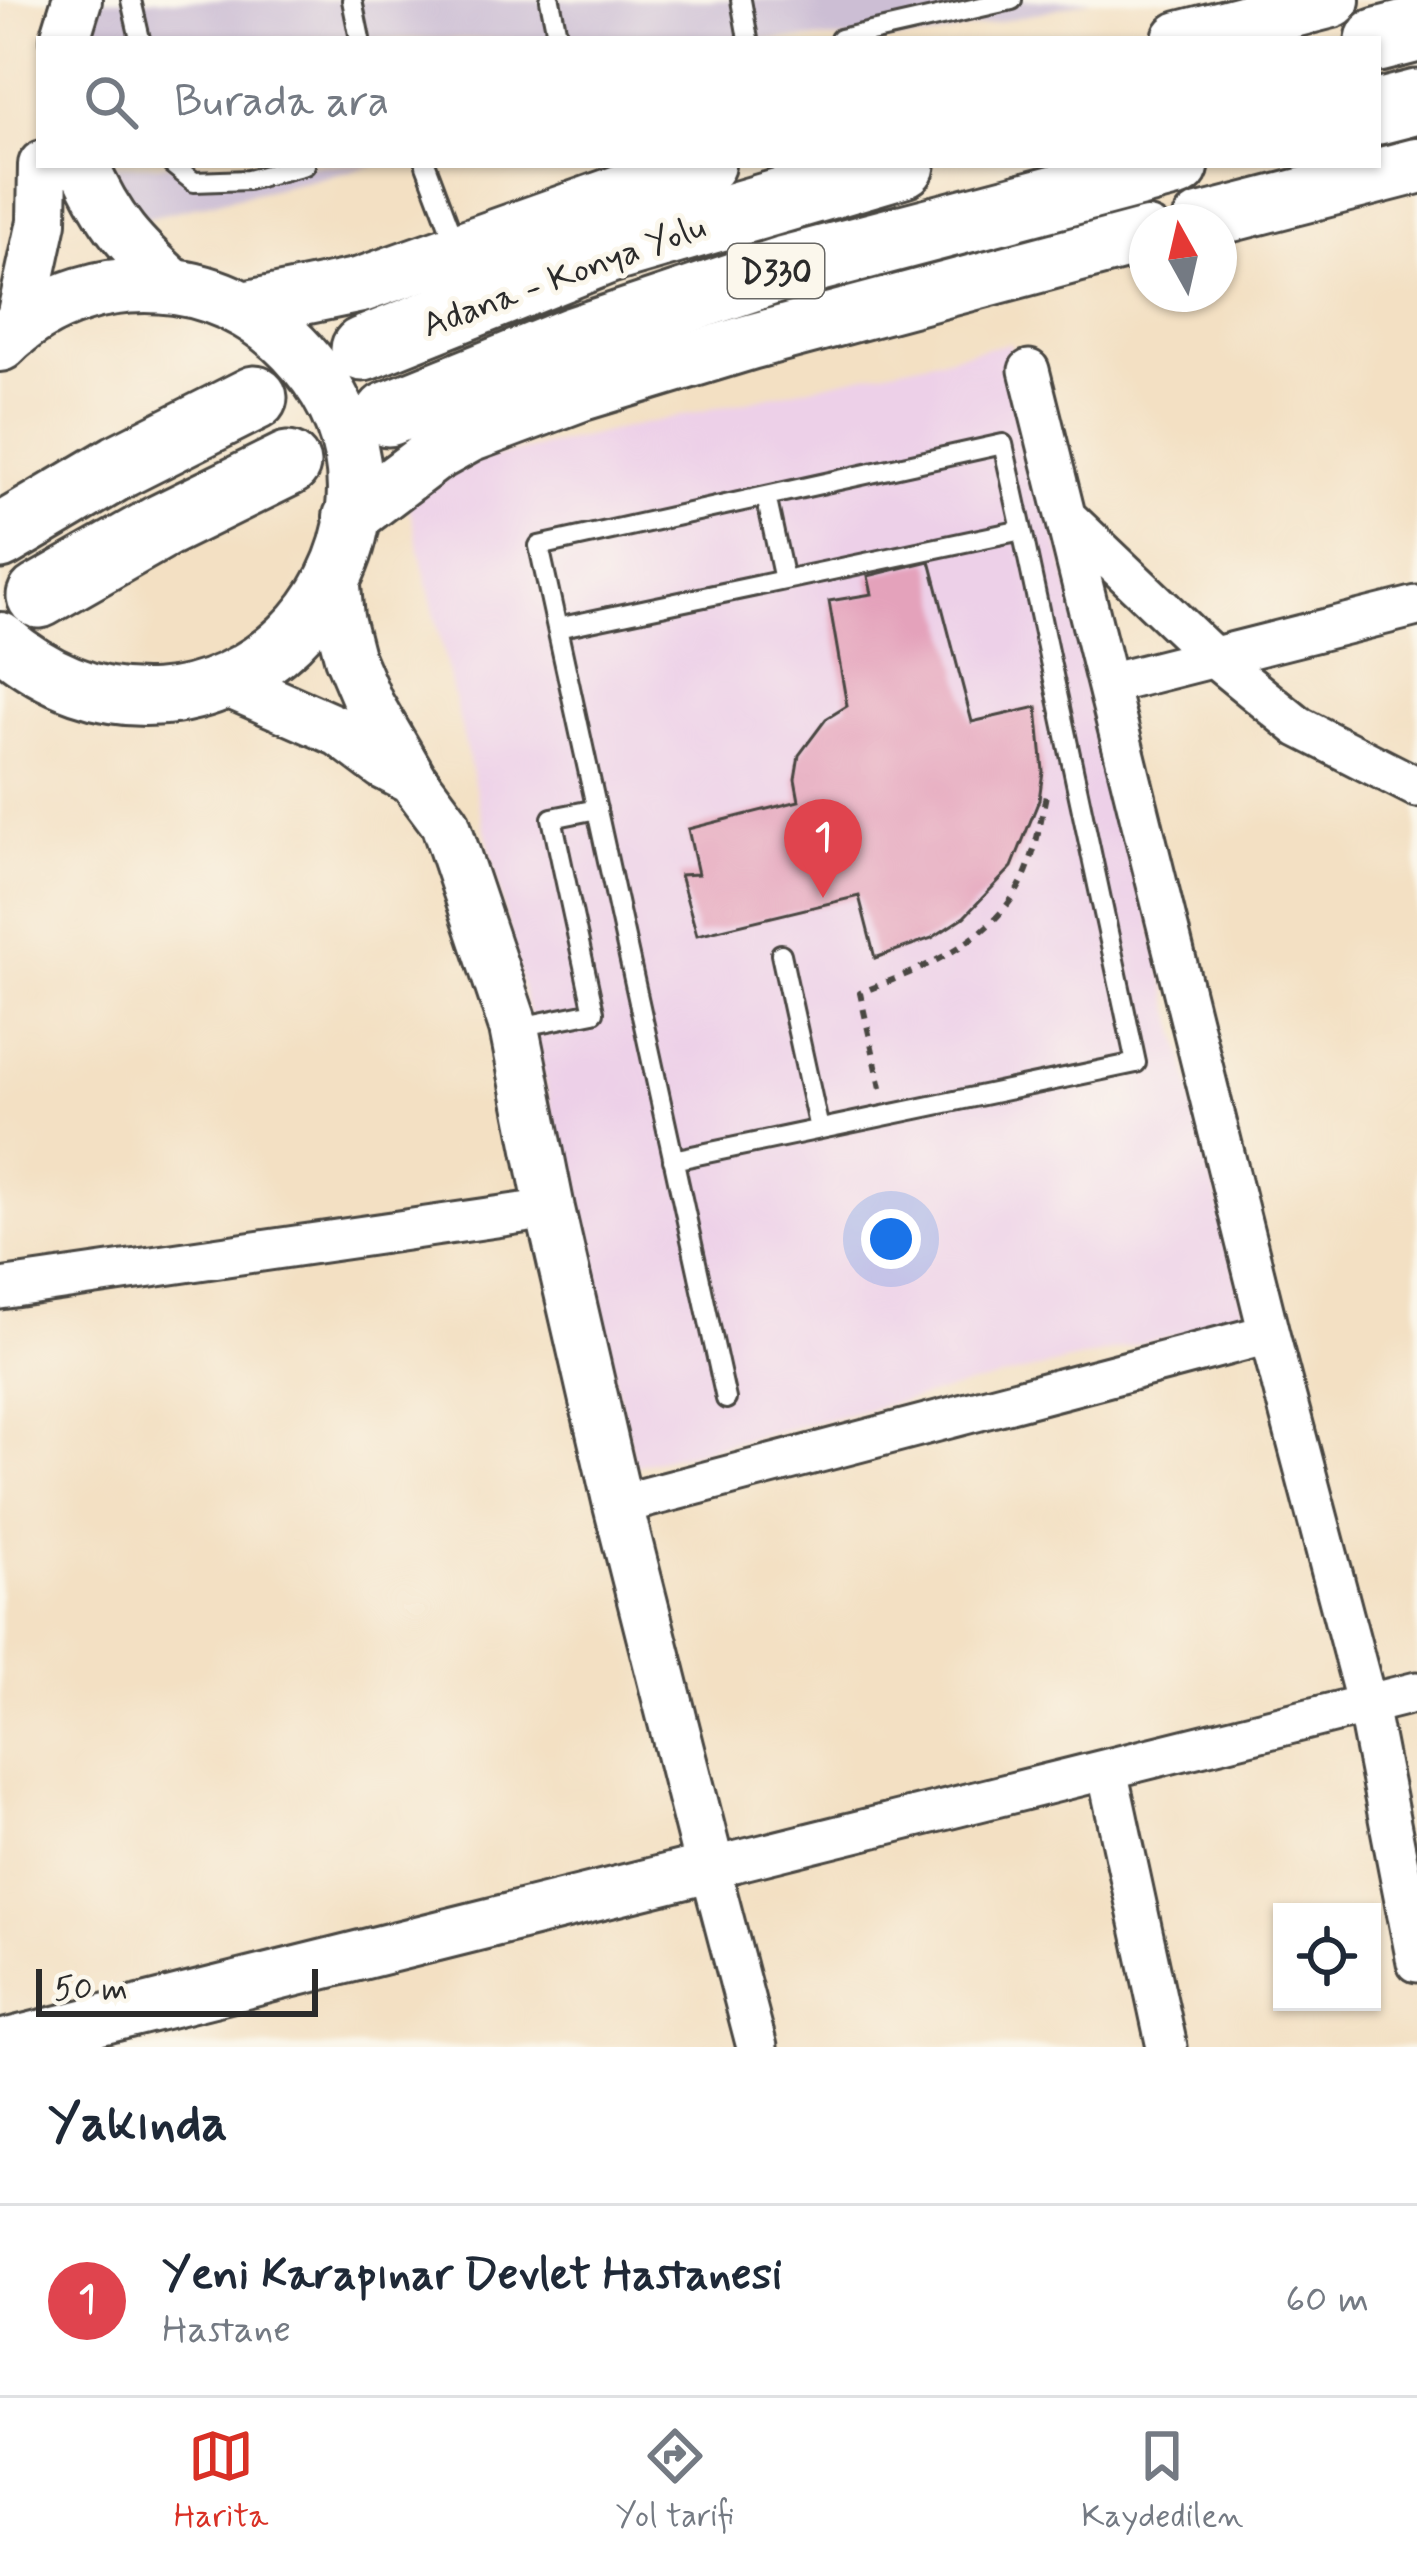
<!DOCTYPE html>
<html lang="tr">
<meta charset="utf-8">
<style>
body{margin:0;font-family:Mynerve,sans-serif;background:#f6f6f7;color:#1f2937}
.controls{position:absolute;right:36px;bottom:36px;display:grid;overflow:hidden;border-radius:0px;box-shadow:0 3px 9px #0004}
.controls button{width:108px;height:108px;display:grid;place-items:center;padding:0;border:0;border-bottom:3px solid #e0e1e3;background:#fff;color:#1f2937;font:60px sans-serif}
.compass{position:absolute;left:1129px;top:204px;width:108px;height:108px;border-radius:50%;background:#fff;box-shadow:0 3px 9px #0004;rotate:352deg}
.scale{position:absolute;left:36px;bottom:30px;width:282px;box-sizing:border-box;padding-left:12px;border:6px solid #2b2b2b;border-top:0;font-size:33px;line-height:42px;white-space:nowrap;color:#2b2b2b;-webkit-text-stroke:9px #fbf7ec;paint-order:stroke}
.you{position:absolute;left:891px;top:1239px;width:42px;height:42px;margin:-30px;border:9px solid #fff;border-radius:50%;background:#1a73e8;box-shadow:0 0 0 18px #1a73e833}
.badge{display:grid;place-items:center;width:78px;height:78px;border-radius:50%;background:#d93025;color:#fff;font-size:39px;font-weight:700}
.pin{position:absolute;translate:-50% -99px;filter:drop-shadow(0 3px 6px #0008)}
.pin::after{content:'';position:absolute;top:63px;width:42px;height:36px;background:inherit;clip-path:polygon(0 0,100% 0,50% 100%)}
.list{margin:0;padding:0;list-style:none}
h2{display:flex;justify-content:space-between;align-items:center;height:156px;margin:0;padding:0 48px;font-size:51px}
h2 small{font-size:39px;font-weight:400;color:#747a83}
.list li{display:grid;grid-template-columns:78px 1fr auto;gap:36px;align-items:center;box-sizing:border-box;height:192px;padding:0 48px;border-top:3px solid #e0e1e3}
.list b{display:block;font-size:45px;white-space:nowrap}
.list p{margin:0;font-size:39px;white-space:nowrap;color:#747a83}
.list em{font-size:39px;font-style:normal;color:#747a83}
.icon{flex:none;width:66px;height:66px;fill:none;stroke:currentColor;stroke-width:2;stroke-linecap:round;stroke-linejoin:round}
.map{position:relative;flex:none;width:1417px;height:2047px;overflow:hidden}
.search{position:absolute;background:#fff;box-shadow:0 3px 9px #0004;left:36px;right:36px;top:36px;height:132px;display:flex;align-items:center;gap:30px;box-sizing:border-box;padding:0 42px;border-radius:0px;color:#747a83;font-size:45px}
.sheet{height:348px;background:#fff}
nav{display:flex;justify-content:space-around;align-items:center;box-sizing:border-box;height:168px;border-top:3px solid #e0e1e3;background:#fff;font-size:33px;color:#747a83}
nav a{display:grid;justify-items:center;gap:6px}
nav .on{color:#d93025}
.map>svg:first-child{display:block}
.built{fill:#edd0e8}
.industrial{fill:#ccbed4}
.building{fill:#e4a2bb}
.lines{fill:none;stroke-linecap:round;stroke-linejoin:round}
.service-casing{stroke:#494642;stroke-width:24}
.minor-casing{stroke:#494642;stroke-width:45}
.tertiary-casing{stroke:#494642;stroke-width:54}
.secondary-casing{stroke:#494642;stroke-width:60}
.trunk-casing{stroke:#494642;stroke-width:69}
.path{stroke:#494642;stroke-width:6;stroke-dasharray:9 9;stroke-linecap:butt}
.service{stroke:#fff;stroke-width:18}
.minor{stroke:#fff;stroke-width:39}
.tertiary{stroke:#fff;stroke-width:48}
.secondary{stroke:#fff;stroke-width:54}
.trunk{stroke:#fff;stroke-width:63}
.labels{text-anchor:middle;stroke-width:10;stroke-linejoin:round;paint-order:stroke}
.shield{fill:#fbf7ec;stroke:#696865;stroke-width:3}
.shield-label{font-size:33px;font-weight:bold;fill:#2b2b2b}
.street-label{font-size:36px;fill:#2b2b2b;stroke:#fbf7ec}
</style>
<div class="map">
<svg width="1417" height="2047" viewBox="0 0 1417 2047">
<rect width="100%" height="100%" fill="#fbf7ec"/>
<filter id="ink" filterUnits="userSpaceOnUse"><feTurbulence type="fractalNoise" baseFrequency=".00833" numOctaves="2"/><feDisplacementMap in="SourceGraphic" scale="24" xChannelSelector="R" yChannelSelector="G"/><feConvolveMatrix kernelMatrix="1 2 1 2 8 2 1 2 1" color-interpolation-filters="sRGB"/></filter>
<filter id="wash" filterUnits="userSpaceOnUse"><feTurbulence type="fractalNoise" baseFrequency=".004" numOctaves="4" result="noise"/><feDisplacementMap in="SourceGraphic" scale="48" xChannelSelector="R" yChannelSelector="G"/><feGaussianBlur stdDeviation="2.7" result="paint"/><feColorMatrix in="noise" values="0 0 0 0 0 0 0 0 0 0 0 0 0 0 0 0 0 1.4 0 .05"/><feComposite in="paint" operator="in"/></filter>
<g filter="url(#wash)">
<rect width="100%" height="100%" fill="#f3e0c3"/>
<path class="built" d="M 1010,343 L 1247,1318 L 635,1466 L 402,477 Z"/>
<path class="industrial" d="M 56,0 L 1093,0 L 924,39 L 63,39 Z
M 83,165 L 377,165 L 93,230 Z"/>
<g id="blocks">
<path class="building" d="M 930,561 L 972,722 L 1037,707 L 1043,771 L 1039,800 L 1012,867 L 964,917 L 932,938 L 875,958 L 859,896 L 697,935 L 680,875 L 698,874 L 688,829 L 799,801 L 795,779 L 799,755 L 826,719 L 847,706 L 829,601 L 872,594 L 868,576 Z"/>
</g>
</g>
<g filter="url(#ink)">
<use href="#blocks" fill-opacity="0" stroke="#494642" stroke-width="3"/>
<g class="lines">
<defs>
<path id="service" d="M 131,0 L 140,39
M 352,0 L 360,39
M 550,0 L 558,39
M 741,0 L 748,39
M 840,39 L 1012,0
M 173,165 L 194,182 L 248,180 L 305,165
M 426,165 L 457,247
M 766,496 L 1003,444 L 1022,530
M 557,628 L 1022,530 L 1136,1063 L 673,1160
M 781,954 L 819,1129
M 514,1028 L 594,1012 L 552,818 L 597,809
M 726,1399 L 539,546 L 766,496 L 784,580"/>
<path id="minor" d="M 1029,370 L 1269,1334 L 1367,1705 L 1417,1962
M 1067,518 L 1213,657 L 1299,727 L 1417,787
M 1108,684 L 1417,606
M 0,1289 L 550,1209
M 618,1505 L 1269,1334
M 1107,1770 L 1167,2047
M 757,2047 L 710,1868 L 1417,1692"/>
<path id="tertiary" d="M 65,39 L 77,0
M 84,165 C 109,223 132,246 178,288
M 19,327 L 42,222 L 43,165
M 226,682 L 340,732 L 384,765 L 409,778
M 0,2045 L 710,1868 L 618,1505 L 550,1209 L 514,1028 L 445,823 L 413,780 L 369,704 L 349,657 L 339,618 L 335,576"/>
<path id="secondary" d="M 1180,39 L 1332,0
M 1200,222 L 1417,166
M 244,309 L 361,285 L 650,182 L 707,165
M 0,344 C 46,297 111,279 175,287 C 227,294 273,322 306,362 C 464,550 206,817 0,640
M 351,517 L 433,455 L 469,435 L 582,393 L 750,342 L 1147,236"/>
<path id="trunk" d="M 1378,40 L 1417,30
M 1378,112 L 1417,102
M 363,349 L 606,252 L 903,165
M 388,414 L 576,338 L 785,268 L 1177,165
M 0,537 L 120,466 L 255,398
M 39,596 L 162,526 L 288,464"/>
</defs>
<use href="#service" class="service-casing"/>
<use href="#minor" class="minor-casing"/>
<use href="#tertiary" class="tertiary-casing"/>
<use href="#secondary" class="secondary-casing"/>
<use href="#trunk" class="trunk-casing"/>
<path class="path" d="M 881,1088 L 860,993 C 928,966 1005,938 1030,862 C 1038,839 1042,814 1047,790"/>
<use href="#service" class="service"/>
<use href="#minor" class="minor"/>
<use href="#tertiary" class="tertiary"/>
<use href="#secondary" class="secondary"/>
<use href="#trunk" class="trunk"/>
</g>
</g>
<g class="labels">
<rect class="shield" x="728" y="244" width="96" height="54" rx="9"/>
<g class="shield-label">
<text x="776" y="283">D330</text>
</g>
<g class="street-label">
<text transform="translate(563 274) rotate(-20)" y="13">Adana - Konya Yolu</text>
</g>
</g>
</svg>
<div class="controls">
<button><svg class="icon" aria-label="locate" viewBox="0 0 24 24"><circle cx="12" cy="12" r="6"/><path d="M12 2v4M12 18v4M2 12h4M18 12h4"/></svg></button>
</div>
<svg class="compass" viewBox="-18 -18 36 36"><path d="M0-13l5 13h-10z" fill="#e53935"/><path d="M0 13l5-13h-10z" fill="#747a83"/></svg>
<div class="scale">50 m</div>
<div class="you"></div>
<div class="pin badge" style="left:823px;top:898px;background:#e0444e">1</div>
<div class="search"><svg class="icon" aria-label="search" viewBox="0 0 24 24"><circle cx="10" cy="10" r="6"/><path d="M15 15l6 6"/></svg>Burada ara</div>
</div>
<section class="sheet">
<h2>Yakında<small></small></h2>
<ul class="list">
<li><span class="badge" style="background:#e0444e">1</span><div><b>Yeni Karapınar Devlet Hastanesi</b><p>Hastane</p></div><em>60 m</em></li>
</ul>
</section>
<nav>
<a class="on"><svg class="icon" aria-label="map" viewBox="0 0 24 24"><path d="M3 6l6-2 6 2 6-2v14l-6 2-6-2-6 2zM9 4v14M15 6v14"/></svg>Harita</a>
<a><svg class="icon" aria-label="directions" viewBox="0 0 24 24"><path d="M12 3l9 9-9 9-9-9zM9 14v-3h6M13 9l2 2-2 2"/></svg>Yol tarifi</a>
<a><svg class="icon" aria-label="saved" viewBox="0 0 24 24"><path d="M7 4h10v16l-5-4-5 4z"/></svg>Kaydedilen</a>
</nav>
